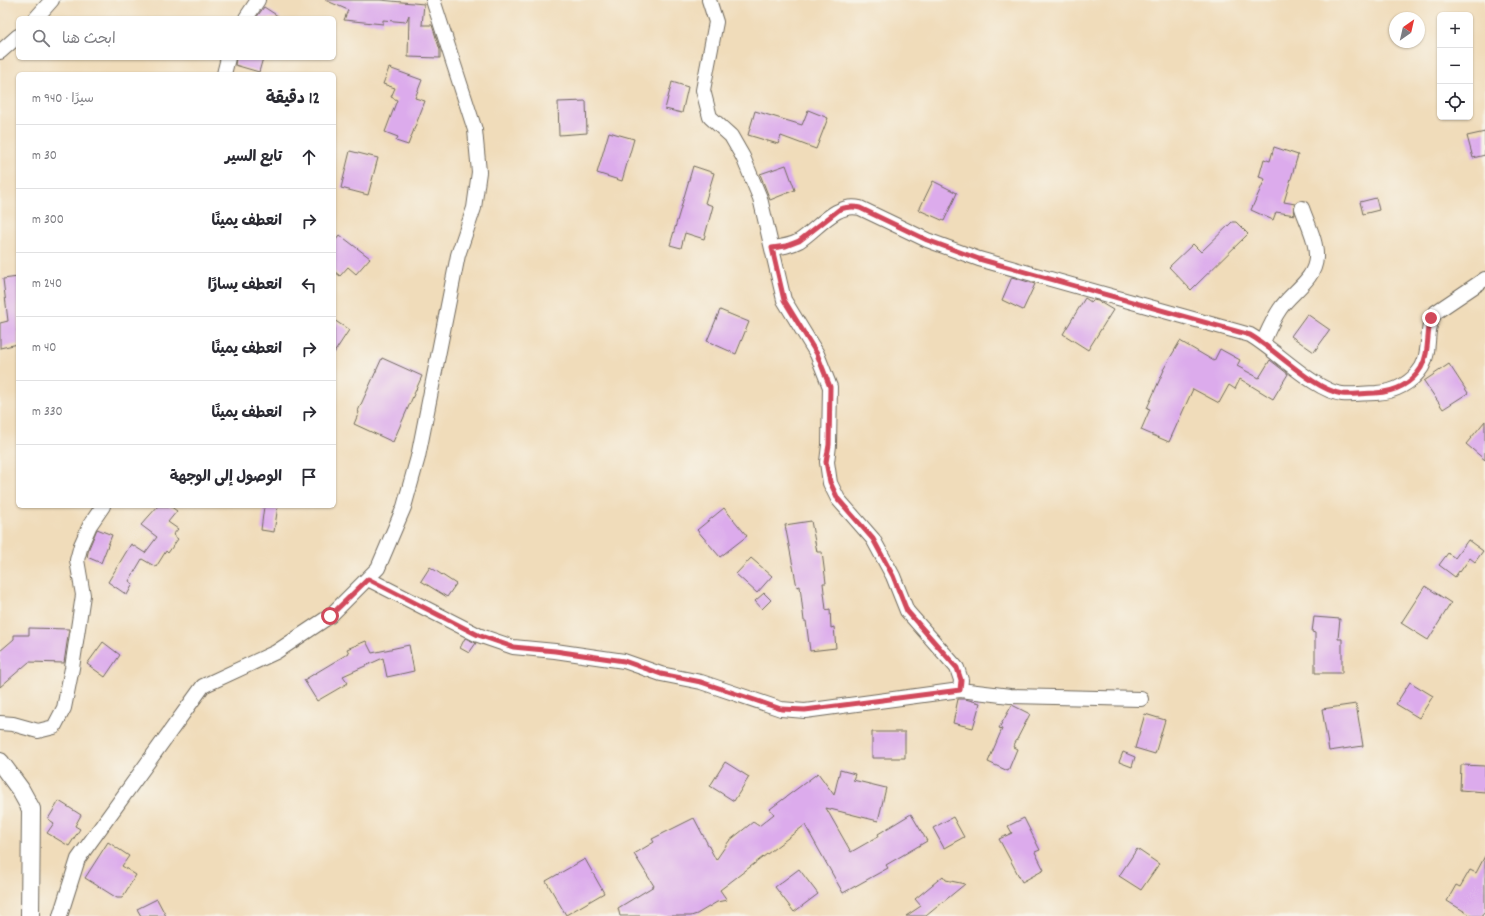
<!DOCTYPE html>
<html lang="ar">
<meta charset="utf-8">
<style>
body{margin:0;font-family:Dekko,"Playpen Sans Arabic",sans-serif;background:#f2f2f3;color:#2b2b33;direction:rtl}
.controls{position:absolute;right:12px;top:12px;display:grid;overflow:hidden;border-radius:6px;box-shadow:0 1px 3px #0004}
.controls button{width:36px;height:36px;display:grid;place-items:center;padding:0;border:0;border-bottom:1px solid #e1e1e2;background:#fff;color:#2b2b33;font:20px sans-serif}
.compass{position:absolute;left:1389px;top:12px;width:36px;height:36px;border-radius:50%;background:#fff;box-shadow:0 1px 3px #0004;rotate:34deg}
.stop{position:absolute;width:12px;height:12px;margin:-9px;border:3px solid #d1495b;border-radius:50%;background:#fff}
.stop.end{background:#d1495b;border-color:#fff;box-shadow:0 1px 4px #0008}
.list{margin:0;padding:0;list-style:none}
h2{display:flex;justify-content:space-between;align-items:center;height:52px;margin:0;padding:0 16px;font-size:17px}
h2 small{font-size:13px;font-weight:400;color:#7c7c81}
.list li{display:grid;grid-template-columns:26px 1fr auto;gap:12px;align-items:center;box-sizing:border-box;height:64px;padding:0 16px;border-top:1px solid #e1e1e2}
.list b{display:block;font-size:15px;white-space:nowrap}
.list em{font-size:13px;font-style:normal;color:#7c7c81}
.icon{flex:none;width:22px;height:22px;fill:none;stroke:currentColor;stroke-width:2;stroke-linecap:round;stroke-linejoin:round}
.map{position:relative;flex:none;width:1485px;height:916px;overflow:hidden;direction:ltr}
.search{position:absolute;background:#fff;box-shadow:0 1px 3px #0004;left:16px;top:16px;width:320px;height:44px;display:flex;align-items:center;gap:10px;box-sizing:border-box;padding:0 14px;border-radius:6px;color:#7c7c81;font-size:15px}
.panel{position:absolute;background:#fff;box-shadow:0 1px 3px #0004;left:16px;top:72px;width:320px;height:436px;border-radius:6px;direction:rtl}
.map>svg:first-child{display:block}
.building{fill:#dcabec}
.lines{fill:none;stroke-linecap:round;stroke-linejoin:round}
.minor-casing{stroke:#70695d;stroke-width:16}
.tertiary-casing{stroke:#70695d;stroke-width:20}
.minor{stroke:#fff;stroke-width:14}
.tertiary{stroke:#fff;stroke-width:18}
.route{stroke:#d1495b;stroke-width:5}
</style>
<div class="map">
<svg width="1485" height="916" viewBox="0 0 1485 916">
<rect width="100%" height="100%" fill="#f7f3e8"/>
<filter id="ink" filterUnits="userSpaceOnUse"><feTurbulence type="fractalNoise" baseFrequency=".025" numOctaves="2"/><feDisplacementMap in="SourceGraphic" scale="8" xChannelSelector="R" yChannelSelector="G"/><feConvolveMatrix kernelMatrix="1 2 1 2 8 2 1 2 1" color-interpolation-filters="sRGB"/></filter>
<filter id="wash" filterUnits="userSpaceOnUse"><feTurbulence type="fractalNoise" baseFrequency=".012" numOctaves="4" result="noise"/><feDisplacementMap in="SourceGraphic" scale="16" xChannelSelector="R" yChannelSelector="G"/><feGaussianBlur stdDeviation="0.9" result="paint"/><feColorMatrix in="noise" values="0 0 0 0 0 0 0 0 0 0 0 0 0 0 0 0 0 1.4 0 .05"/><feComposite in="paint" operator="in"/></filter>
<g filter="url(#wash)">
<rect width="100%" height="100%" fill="#f0dcba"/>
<g id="blocks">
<path class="building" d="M 325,0 L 380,0 L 424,4 L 422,25 L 432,25 L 440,50 L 440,58 L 408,57 L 409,15 L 406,22 L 383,20 L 383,24 L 344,20 L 348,10 Z
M 264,7 L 281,18 L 256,18 Z
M 236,58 L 263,58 L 259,72 L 235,65 Z
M 389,68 L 422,80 L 415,98 L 425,101 L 408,145 L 396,141 L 398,137 L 385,132 L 397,100 L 391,97 L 395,88 L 383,84 Z
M 672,82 L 688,87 L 682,113 L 665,109 Z
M 586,101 L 587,133 L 559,135 L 558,102 Z
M 808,110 L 828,118 L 816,149 L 781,136 L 778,144 L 748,135 L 755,111 L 802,125 Z
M 609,132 L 634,139 L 622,181 L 597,173 Z
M 1485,132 L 1485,155 L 1473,158 L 1467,136 Z
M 1274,147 L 1298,155 L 1284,202 L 1295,204 L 1294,207 L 1295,215 L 1276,212 L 1273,220 L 1251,210 L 1265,179 L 1259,177 L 1264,159 L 1270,161 Z
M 350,151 L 378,158 L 368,195 L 341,188 Z
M 786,165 L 795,190 L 770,200 L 760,174 Z
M 693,166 L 714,173 L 705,203 L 713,206 L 704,239 L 685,233 L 681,248 L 670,245 Z
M 933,181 L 957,193 L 944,221 L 919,210 Z
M 1376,198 L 1379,210 L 1363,214 L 1360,202 Z
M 1232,222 L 1236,222 L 1248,234 L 1191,290 L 1169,267 L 1193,244 L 1201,252 Z
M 340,235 L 370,258 L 356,274 L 348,267 L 340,276 L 334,271 L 334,242 Z
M 18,277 L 18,344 L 0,348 L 0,323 L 8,321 L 3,279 Z
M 1012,277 L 1035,284 L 1023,310 L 1002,300 Z
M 1085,298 L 1091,302 L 1093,300 L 1098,301 L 1113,310 L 1088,350 L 1063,334 Z
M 720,310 L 749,322 L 736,354 L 707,341 Z
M 1307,314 L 1330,330 L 1314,352 L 1291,336 Z
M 334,320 L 349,330 L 334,353 Z
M 1180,341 L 1214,361 L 1220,349 L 1240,360 L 1237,366 L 1259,378 L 1270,360 L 1288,374 L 1273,399 L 1240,379 L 1235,389 L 1229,385 L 1219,403 L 1193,389 L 1169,442 L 1141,430 L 1150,409 L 1147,408 L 1164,370 L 1163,370 Z
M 382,358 L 422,376 L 393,442 L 354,424 L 359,412 L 358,411 Z
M 1449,364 L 1468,393 L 1443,409 L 1424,381 Z
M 1485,421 L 1485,460 L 1466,444 Z
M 158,506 L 170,506 L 177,511 L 168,522 L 178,529 L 173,535 L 178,539 L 168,553 L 166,551 L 156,567 L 142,559 L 129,581 L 133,584 L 127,595 L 108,582 L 131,544 L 145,553 L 157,537 L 141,525 Z
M 264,506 L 278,506 L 274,532 L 261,530 Z
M 724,508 L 747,536 L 720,557 L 697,530 Z
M 811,521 L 817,552 L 822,552 L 826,583 L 823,583 L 826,610 L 830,609 L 831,628 L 834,627 L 836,648 L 810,651 L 806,621 L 804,621 L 800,586 L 797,587 L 785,525 Z
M 97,529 L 112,535 L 101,563 L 87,557 L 89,548 Z
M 1468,540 L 1483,551 L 1475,562 L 1470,558 L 1460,572 L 1459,571 L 1455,577 L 1439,565 L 1448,553 L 1455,558 Z
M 751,558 L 772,576 L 757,593 L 736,574 Z
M 430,567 L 456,584 L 447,597 L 421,581 Z
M 1425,586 L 1451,603 L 1428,640 L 1401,623 Z
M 764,593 L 771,600 L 762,609 L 755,601 Z
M 1314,617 L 1340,619 L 1338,639 L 1342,639 L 1342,673 L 1315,673 L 1315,633 L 1312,632 Z
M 29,628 L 69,629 L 64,663 L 29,662 L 0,687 L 0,651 L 14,639 L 14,635 L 29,635 Z
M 465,638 L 476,643 L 469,653 L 460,648 Z
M 366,641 L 372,653 L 409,645 L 414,671 L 387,677 L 383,658 L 343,676 L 348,683 L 317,701 L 304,680 L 349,653 L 347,649 Z
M 103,642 L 120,655 L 105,677 L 87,664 Z
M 1410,682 L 1433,696 L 1419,718 L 1396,704 Z
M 958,699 L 965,699 L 980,703 L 973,728 L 953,723 Z
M 1356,704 L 1363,746 L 1329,751 L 1322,709 Z
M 1012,705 L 1030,714 L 1013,747 L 1017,749 L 1008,771 L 988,762 L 1002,729 L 999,728 Z
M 1145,714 L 1165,720 L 1155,754 L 1135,748 Z
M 872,732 L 905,732 L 905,758 L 872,758 Z
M 1123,752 L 1135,757 L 1132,767 L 1119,762 Z
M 725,762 L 749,777 L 734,801 L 710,786 Z
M 1461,765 L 1485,766 L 1485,792 L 1460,790 Z
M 840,770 L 855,774 L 853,780 L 886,788 L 878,821 L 826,808 L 851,852 L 879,836 L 878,834 L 911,814 L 927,841 L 886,865 L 888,868 L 843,893 L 805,825 L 720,890 L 727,900 L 717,902 L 697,914 L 691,916 L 620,916 L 618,908 L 654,886 L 634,854 L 654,842 L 652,839 L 694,818 L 716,860 L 729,841 L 753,822 L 759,826 L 774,814 L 770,809 L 818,773 L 834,795 Z
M 59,801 L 81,815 L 75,826 L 80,829 L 69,846 L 47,833 L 54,823 L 48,819 Z
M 953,817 L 964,837 L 944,848 L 933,828 Z
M 1024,818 L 1040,850 L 1035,852 L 1044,870 L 1022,882 L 999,839 L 1012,833 L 1008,826 Z
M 108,842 L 129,856 L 122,866 L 136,875 L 122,898 L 117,898 L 85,878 Z
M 1137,849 L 1159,864 L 1141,890 L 1119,876 Z
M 1485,856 L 1485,911 L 1482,916 L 1472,916 L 1447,901 L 1456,885 L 1460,887 L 1470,870 L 1476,873 Z
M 585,859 L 604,893 L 566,915 L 546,881 Z
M 799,869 L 818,894 L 794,912 L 775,887 Z
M 943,876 L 946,880 L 965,884 L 926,916 L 906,916 L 921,906 L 915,899 Z
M 157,899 L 166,916 L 141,916 L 137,909 Z"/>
</g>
</g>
<g filter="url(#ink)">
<use href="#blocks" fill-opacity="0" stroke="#70695d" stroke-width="1"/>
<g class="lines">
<defs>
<path id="minor" d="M 709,0 L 716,22 L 703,90 L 710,117 L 731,136 L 743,157 L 760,198 L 784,300 L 817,354 L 830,387 L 829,445 L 827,462 L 830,483 L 838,499 L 873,539 L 893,576 L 907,611 L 957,668 L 961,680 L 960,690
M 36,18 L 52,0
M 246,18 L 258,0
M 0,52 L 18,36
M 224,74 L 228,58
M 772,248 C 781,247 790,246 799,241 C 818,229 836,202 860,208 L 927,240 L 979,259 L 1250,335 C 1276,350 1315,391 1342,394 C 1353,395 1365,393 1376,393 C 1395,392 1412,383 1422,367 C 1432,349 1424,328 1436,312 L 1485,279
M 1263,342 C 1268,331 1273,319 1280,309 C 1291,292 1315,280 1316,258 C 1317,241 1307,223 1302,208
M 368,579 L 478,635 L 513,647 L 555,651 L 624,661 L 661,674 L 701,682 L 781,709 L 805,711 L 960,690 L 1010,696 L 1141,699
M 0,723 L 13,724 L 38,731 L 54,727 L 64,708 L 72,668 L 83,595 L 77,560 L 81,545 L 90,525 L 103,506
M 60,916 L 78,859 L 203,686 L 276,652 L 330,616 L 378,568 L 404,507 L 418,457 L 458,255 L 474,208 L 479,172 L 475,130 L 433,0"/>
<path id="tertiary" d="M 0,762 L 20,789 L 31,809 L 30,916"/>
</defs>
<use href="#minor" class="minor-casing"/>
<use href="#tertiary" class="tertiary-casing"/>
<use href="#minor" class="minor"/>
<use href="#tertiary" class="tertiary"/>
</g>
</g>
<g class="lines" filter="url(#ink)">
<path class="route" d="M 330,616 L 368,579 L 478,635 L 513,647 L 555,651 L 624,661 L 661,674 L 701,682 L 781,709 L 805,710 L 960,690 L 961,680 L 957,668 L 907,611 L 893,576 L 873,539 L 838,499 L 830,482 L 826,462 L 829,445 L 830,387 L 817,354 L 784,300 L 772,248 L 786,246 L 799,241 L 840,209 C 847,207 852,206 860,208 L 927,240 L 979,259 L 1250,335 C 1276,350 1314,390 1342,394 C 1352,395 1364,393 1375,393 C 1394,392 1411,384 1421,368 C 1430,352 1426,334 1431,318"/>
</g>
</svg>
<div class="controls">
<button>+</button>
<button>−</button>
<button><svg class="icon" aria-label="locate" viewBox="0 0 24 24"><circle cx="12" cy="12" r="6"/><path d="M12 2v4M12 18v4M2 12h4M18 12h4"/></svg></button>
</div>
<svg class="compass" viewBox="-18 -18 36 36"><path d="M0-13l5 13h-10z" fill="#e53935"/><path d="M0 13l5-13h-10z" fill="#7c7c81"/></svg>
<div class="stop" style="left:330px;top:616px"></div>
<div class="stop end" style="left:1431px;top:318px"></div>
<div class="search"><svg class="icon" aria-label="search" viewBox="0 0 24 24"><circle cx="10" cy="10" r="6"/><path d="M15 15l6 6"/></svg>ابحث هنا</div>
<section class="panel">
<h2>12 دقيقة<small>سيرًا · 940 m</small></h2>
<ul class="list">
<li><svg class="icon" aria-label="ahead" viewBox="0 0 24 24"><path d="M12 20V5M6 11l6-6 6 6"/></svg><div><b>تابع السير</b></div><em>30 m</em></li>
<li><svg class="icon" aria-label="right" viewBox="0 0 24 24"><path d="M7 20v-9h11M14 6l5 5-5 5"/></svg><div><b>انعطف يمينًا</b></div><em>300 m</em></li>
<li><svg class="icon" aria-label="left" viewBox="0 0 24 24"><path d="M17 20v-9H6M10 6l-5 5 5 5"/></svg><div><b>انعطف يسارًا</b></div><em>240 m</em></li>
<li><svg class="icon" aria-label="right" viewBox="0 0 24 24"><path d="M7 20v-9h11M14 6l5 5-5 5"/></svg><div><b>انعطف يمينًا</b></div><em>40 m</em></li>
<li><svg class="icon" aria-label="right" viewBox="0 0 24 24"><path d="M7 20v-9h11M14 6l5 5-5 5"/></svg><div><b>انعطف يمينًا</b></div><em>330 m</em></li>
<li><svg class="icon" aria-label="arrive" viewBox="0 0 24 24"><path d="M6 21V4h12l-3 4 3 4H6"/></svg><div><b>الوصول إلى الوجهة</b></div></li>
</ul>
</section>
</div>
